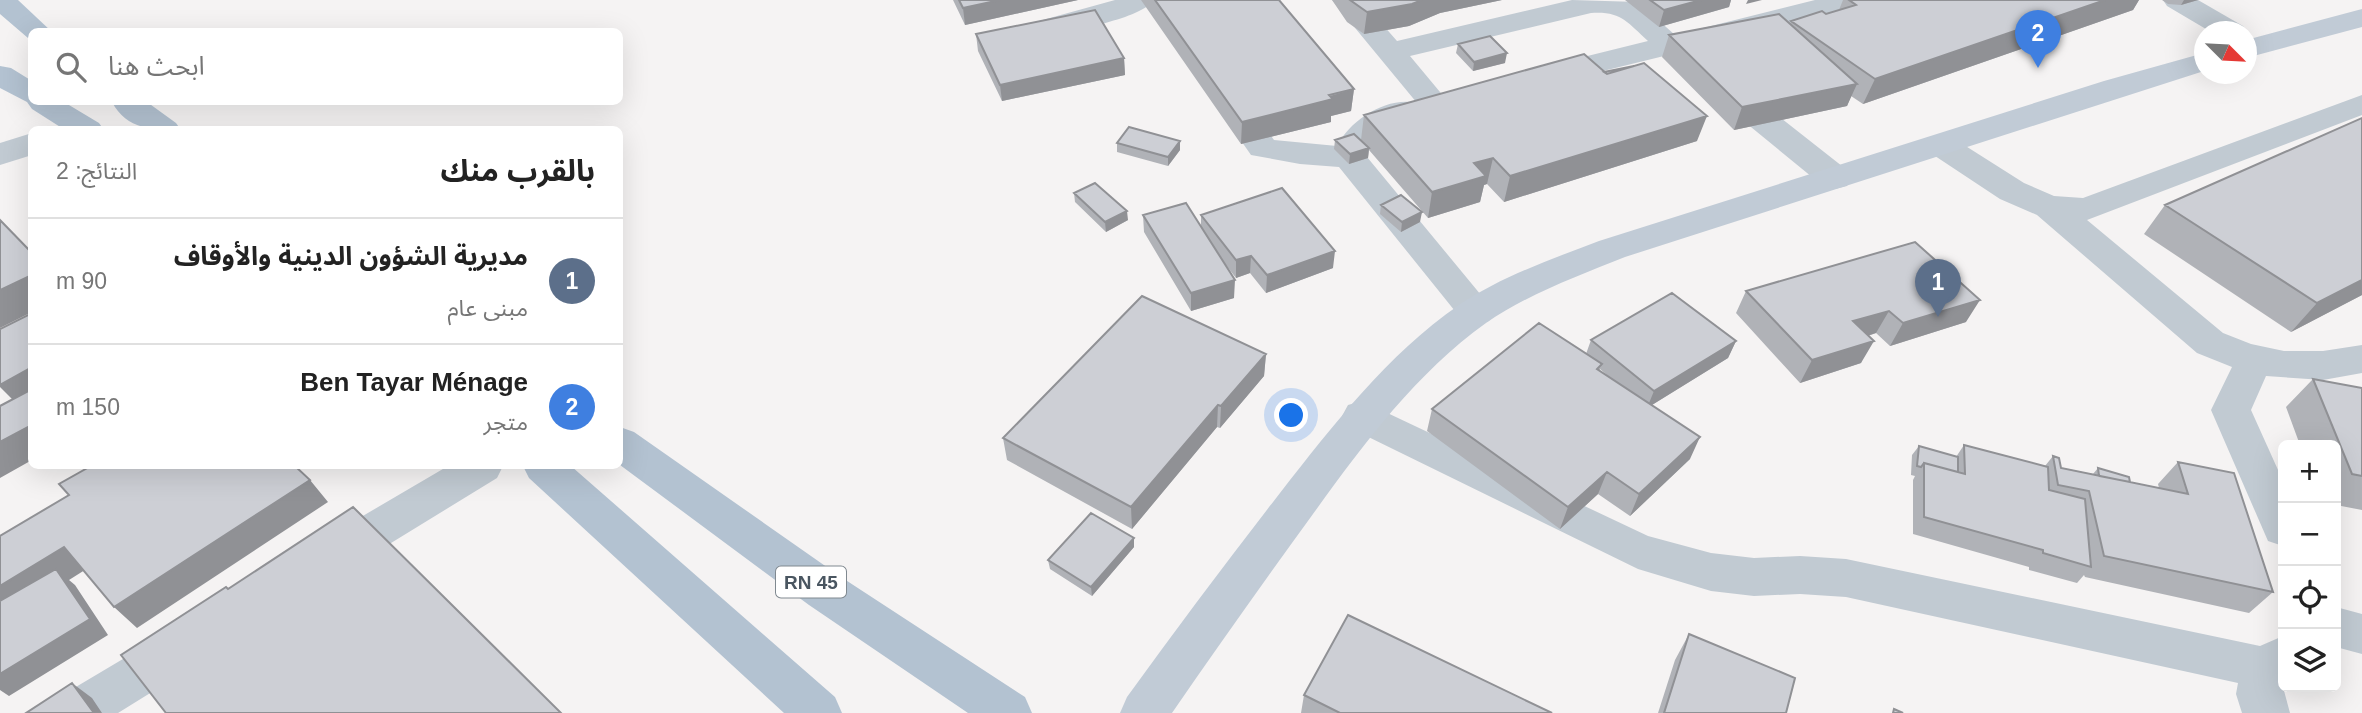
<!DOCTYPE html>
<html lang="ar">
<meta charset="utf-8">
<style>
body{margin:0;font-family:Helvetica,"Noto Sans Arabic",sans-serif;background:#f2f2f2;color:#222;direction:rtl}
.controls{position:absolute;right:21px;bottom:21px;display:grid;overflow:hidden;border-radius:10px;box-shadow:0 7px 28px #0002}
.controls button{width:63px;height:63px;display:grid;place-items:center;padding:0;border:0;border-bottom:2px solid #e0e0e0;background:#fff;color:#222;font:35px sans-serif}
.compass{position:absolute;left:2194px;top:21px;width:63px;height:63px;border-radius:50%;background:#fff;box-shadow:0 7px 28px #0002;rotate:114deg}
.you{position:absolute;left:1292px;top:416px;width:24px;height:24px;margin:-18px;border:5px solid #fff;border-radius:50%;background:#1a73e8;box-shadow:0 0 0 10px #1a73e833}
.badge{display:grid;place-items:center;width:46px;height:46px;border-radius:50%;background:#111827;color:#fff;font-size:23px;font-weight:700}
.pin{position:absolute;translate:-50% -58px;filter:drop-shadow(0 2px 4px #0008)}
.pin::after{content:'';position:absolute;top:37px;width:24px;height:21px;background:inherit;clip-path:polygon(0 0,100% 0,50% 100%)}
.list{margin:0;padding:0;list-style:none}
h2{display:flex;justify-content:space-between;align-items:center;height:91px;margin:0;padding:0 28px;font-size:30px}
h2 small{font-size:23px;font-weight:400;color:#767676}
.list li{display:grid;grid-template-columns:46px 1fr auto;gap:21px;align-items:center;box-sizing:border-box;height:126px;padding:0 28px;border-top:2px solid #e0e0e0}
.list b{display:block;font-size:26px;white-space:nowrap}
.list p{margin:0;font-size:23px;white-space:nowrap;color:#767676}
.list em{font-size:23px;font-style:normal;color:#767676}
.icon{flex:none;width:38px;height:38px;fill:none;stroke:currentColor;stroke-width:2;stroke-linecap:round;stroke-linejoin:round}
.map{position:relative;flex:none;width:2362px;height:713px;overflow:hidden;direction:ltr}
.search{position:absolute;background:#fff;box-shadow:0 7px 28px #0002;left:28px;top:28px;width:595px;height:77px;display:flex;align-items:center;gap:18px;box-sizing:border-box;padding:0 24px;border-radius:10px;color:#767676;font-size:26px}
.panel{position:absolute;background:#fff;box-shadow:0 7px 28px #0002;left:28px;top:126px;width:595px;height:343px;border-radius:10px;direction:rtl}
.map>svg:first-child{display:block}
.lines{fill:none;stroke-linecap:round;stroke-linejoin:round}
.minor{fill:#c1cad2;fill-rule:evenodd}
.secondary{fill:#c1cbd6;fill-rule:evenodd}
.primary{fill:#b3c2d1;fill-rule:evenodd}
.wall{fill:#b0b2b7;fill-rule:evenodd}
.shaded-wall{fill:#909195}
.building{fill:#cdcfd5;stroke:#909195;stroke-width:2}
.labels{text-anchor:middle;stroke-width:5;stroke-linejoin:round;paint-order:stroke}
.shield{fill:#fff;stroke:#808990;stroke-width:2}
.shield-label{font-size:19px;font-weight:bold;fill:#4a5661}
</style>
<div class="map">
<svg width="2362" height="713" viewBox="0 0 2362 713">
<rect width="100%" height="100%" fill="#f5f3f3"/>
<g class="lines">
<path class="minor" d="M 1115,0 L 1154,0 C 1141,19 1073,30 1049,36 L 1039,33 L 1034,27 L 1039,21 Z
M 1332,0 L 1361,0 L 1397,41 L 1572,0 L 1638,2 L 1675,35 L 1815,0 L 1863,0 L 1859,6 L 1692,48 L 1847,170 L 1852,178 L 1847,186 L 1835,189 L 1823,186 L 1664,56 L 1546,85 L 1535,83 L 1531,76 L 1535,69 L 1648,41 C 1627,22 1621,11 1591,13 L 1410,56 L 1450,104 L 1445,111 L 1434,113 L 1425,111 C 1409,134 1376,115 1367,157 L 1495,312 L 1489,321 L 1476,325 L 1463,321 L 1339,167 L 1300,164 L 1251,155 L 1212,99 L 1217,92 L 1228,90 L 1239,92 L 1274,140 L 1337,146 C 1350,120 1387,96 1417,103 Z
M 2163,0 L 2198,0 L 2243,26 L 2248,32 L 2211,32 L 2167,6 Z
M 2362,95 L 2362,115 L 2087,220 L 2223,333 L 2251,344 L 2284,351 L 2323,351 L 2362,345 L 2362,373 L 2323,380 L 2266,376 L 2251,410 L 2283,481 L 2283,546 L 2268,541 L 2211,410 L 2232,367 L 2197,353 L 2037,215 L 2000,199 L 1929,152 L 1925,145 L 1929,138 L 1941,135 L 1953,138 L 2024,183 L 2054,196 L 2083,198 Z
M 32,133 L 32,155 L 0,165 L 0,143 Z
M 1362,401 L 1648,536 L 1711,553 L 1754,558 L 1800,556 L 1846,559 L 2260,646 L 2283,636 L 2283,687 L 2290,713 L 2242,713 L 2236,694 L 2238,683 L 1846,597 L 1800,594 L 1754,596 L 1711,591 L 1638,569 L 1348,427 L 1342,416 L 1348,405 Z
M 448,466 L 503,466 L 497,478 L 347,570 L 331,575 L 315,570 L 309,557 L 315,544 Z
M 2336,607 L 2362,614 L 2362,654 L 2336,647 Z
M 181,628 L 197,634 L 204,649 L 197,664 L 118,713 L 52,713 L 59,697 L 165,634 Z"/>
<path class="secondary" d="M 2362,9 L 2362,27 L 2246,58 L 2246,40 Z
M 2204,53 L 2204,71 L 1625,257 C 1578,276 1528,294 1486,323 C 1415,374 1363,445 1313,514 C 1265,580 1218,646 1172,713 L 1120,713 L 1127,697 C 1177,628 1228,560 1280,493 C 1334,424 1387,355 1459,305 C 1502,276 1552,259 1599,241 L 2104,81 Z"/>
<path class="primary" d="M 0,0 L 18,0 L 52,32 L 32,32 L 32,39 L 28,38 L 0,14 Z
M 0,66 L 11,68 L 32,81 L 32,102 L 64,102 L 99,123 L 104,130 L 65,130 L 32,109 L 27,102 L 0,88 Z
M 112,102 L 147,102 L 176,123 L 181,130 C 153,130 127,130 112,102 Z
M 620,427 L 634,432 L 841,577 L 1025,697 L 1032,713 L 968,713 L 809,605 L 620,465 Z
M 523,466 L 571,466 L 835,697 L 842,713 L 784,713 L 529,478 Z"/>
</g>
<path class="wall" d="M 953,0 L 1078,0 L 965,25 Z
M 1141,0 L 1279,0 L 1354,89 L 1351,111 L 1331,116 L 1331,122 L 1241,144 Z
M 1332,0 L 1502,0 L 1440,13 L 1409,26 L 1364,34 L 1347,22 Z
M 1625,0 L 1731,0 L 1729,7 L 1659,27 Z
M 1843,0 L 2139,0 L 2133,10 L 1863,104 L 1851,96 L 1847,106 L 1734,130 L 1662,57 L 1669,35 L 1790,24 L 1791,21 L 1826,14 L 1839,10 Z
M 2162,0 L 2198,0 L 2181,5 L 2168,4 Z
M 976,34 L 1124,58 L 1125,75 L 1002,101 L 978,51 Z
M 1458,44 L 1505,63 L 1473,71 L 1456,53 Z
M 1604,72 L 1697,141 L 1504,202 L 1487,184 L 1484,185 L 1480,202 L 1428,218 L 1369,150 L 1368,158 L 1349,164 L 1334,149 L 1335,140 L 1361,140 L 1364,115 Z
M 1180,141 L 1180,150 L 1168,166 L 1117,152 L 1117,143 Z
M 1074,193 L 1128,220 L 1106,232 L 1075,202 Z
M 1381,205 L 1420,222 L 1401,232 L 1380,214 Z
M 2165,205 L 2362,295 L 2291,332 L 2144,234 Z
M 1143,215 L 1201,228 L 1201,215 L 1333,268 L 1266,293 L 1250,273 L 1236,278 L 1219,256 L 1234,298 L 1191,311 L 1144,232 Z
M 1915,242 L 1966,322 L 1890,346 L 1876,333 L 1868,336 L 1861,363 L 1800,383 L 1736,313 L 1746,291 Z
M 1591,340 L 1736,341 L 1728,358 L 1652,405 L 1690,459 L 1630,516 L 1598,494 L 1560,529 L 1427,431 L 1432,409 L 1586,354 ZM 1600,369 L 1614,381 L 1600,371 Z
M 1266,354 L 1264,376 L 1220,428 L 1217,427 L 1132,529 L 1007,460 L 1003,438 Z
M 2313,379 L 2362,388 L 2362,510 L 2336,505 L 2336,445 L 2300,445 L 2286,407 Z
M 1964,445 L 2045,466 L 2053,456 L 2061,468 L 2093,474 L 2098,468 L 2130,482 L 2159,488 L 2158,484 L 2178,462 L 2273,592 L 2249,613 L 2085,577 L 2084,575 L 2077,583 L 2029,570 L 2029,567 L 1913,534 L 1913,480 L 1915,476 L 1911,475 L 1912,455 L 1919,446 L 1956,457 Z
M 1134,538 L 1134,547 L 1092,596 L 1050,569 L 1048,560 Z
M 1689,634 L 1786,713 L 1658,713 L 1675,660 Z
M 1304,695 L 1552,713 L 1301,713 Z"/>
<path class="shaded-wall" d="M 1000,0 L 1078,0 L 965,25 L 963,8 Z
M 1422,0 L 1502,0 L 1440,13 L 1409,26 L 1364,34 L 1367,12 Z
M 1701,0 L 1731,0 L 1729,7 L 1659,27 L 1664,10 Z
M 1748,0 L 1762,0 L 1746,4 Z
M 2105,0 L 2139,0 L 2133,10 L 1863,104 L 1875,79 Z
M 2184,0 L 2198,0 L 2181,5 Z
M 1507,53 L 1505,63 L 1473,71 L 1474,62 Z
M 1124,58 L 1125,75 L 1002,101 L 1000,85 Z
M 1857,84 L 1847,106 L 1734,130 L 1742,107 Z
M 1354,89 L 1351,111 L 1331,116 L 1331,122 L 1241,144 L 1242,122 Z
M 1707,116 L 1697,141 L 1504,202 L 1510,176 Z
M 1180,141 L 1180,150 L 1168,166 L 1168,157 Z
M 1369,148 L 1368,158 L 1349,164 L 1350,154 Z
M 1493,158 L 1487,184 L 1484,185 L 1480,202 L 1428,218 L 1432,192 L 1474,163 Z
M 1127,211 L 1128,220 L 1106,232 L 1105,222 Z
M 1422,212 L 1420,222 L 1401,232 L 1402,222 Z
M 1335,251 L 1333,268 L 1266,293 L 1267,275 Z
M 1251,256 L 1250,273 L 1236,278 L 1236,260 Z
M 32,275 L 32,312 L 0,328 L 0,290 Z
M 1235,280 L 1234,298 L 1191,311 L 1191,293 Z
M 2362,280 L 2362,295 L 2291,332 L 2317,303 Z
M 1980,300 L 1966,322 L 1890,346 L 1903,323 Z
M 1889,311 L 1876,333 L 1841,344 L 1853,321 Z
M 1736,341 L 1728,358 L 1647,408 L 1654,391 Z
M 1874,341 L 1861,363 L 1800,383 L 1812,360 Z
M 1266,354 L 1264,376 L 1220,428 L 1221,406 Z
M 32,367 L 32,402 L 21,408 L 0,387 L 0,385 Z
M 1218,405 L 1217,427 L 1132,529 L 1131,507 Z
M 32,425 L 32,460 L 0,478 L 0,442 Z
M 1700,437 L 1690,459 L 1630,516 L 1639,494 Z
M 1607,472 L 1598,494 L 1560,529 L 1568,507 Z
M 310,480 L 328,502 L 137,628 L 114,607 Z
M 1134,538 L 1134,547 L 1092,596 L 1091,587 Z
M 64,547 L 88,568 L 69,580 L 75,585 L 108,635 L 9,696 L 0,690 L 0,586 Z
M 72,683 L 92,698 L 102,713 L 94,713 Z"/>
<path class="building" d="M 959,0 L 1000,0 L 963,8 Z
M 1155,0 L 1279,0 L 1354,89 L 1329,95 L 1333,99 L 1242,122 Z
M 1350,0 L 1422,0 L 1412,4 L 1367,12 Z
M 1650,0 L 1701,0 L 1664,10 Z
M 1849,0 L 2105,0 L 1875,79 L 1791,21 L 1822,11 L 1826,14 L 1856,5 Z
M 1095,10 L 1124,58 L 1000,85 L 976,34 Z
M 1779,14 L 1857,84 L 1742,107 L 1669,35 Z
M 1490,36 L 1507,53 L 1474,62 L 1458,44 Z
M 1584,54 L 1607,74 L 1644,63 L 1707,116 L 1510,176 L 1493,158 L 1474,163 L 1486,176 L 1432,192 L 1364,115 Z
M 1634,66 L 1607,74 L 1604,72 Z
M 2362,118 L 2362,280 L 2317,303 L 2165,205 Z
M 1129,127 L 1180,141 L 1168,157 L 1117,143 Z
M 1354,134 L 1369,148 L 1350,154 L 1335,140 Z
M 1095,183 L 1127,211 L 1105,222 L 1074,193 Z
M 1282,188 L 1335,251 L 1267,275 L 1251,256 L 1236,260 L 1201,215 Z
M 1401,195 L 1422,212 L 1402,222 L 1381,205 Z
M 1186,203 L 1235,280 L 1191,293 L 1143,215 Z
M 0,220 L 32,253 L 32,275 L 0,290 Z
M 1915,242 L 1980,300 L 1903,323 L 1889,311 L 1853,321 L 1874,341 L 1812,360 L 1746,291 Z
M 1672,293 L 1736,341 L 1654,391 L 1591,340 Z
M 1142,296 L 1266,354 L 1221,406 L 1218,405 L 1131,507 L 1003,438 Z
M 32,313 L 32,367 L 0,385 L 0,329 Z
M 1539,323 L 1602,364 L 1597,369 L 1700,437 L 1639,494 L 1607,472 L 1568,507 L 1432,409 Z
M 2313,379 L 2362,388 L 2362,476 L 2352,474 Z
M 32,389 L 32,425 L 0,442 L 0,406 Z
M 1964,445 L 2048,467 L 2049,490 L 2085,499 L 2091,567 L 2043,553 L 2043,550 L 1924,517 L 1924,463 L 1965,474 Z
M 1919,446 L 1958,457 L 1958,472 L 1924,463 L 1921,467 L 1917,466 Z
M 2053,456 L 2059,458 L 2061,468 L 2188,494 L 2178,462 L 2234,473 L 2273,592 L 2104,556 L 2089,491 L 2058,485 Z
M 91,466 L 295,466 L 310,480 L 114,607 L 64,547 L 0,586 L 0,536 L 69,495 L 59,484 Z
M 2098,468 L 2129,477 L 2130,482 L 2099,476 Z
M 353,507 L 561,713 L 166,713 L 121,655 L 226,587 L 228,589 Z
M 1091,513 L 1134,538 L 1091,587 L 1048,560 Z
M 56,569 L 90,619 L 0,674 L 0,601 Z
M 1348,615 L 1552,713 L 1340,713 L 1304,695 Z
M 1689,634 L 1795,678 L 1786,713 L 1664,713 Z
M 72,683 L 94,713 L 26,713 Z
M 1894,709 L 1903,713 L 1893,713 Z"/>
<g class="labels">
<rect class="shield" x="776" y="566.5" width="70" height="31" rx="5"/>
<g class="shield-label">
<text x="811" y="589">RN 45</text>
</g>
</g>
</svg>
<div class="controls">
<button>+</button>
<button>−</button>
<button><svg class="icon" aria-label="locate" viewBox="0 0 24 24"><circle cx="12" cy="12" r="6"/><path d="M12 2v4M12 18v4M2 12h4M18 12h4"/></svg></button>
<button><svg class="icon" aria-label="layers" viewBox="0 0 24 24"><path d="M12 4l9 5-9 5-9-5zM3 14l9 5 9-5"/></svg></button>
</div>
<svg class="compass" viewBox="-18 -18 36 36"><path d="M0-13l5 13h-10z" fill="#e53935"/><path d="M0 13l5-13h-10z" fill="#767676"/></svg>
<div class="you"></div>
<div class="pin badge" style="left:1938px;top:317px;background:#5c6f8a">1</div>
<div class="pin badge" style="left:2038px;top:68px;background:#3f7fe0">2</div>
<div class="search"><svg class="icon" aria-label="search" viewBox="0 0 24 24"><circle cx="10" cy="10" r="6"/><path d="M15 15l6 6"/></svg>ابحث هنا</div>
<section class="panel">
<h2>بالقرب منك<small>النتائج: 2</small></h2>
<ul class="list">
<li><span class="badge" style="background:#5c6f8a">1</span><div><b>مديرية الشؤون الدينية والأوقاف</b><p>مبنى عام</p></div><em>90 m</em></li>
<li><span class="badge" style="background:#3f7fe0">2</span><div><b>Ben Tayar Ménage</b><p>متجر</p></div><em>150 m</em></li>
</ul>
</section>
</div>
